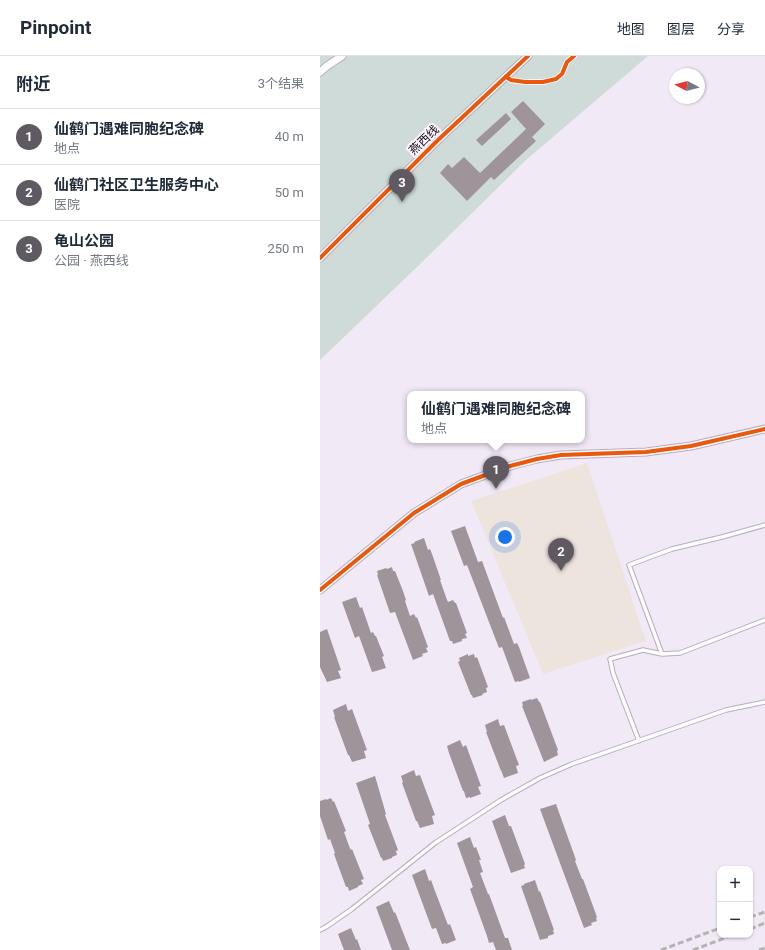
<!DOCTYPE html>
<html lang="zh">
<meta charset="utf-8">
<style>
body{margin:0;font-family:Roboto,"Noto Sans SC",sans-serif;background:#f6f6f7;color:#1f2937}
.controls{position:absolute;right:12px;bottom:12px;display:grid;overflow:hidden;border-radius:8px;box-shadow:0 1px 3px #0004}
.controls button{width:36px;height:36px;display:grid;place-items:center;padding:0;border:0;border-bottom:1px solid #e0e1e3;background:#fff;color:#1f2937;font:20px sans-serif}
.compass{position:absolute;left:349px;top:12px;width:36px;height:36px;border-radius:50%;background:#fff;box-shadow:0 1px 3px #0004;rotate:277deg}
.you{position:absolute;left:185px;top:481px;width:14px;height:14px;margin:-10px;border:3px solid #fff;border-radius:50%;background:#1a73e8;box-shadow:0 0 0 6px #1a73e833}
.badge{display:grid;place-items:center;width:26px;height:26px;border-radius:50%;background:#5f5962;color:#fff;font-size:13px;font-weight:700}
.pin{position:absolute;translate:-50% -33px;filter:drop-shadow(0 1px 2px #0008)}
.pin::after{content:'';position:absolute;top:21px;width:14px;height:12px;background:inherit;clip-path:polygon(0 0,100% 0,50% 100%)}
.popup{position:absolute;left:87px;top:335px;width:178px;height:52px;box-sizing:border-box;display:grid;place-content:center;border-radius:8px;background:#fff;filter:drop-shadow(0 1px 3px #0005);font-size:13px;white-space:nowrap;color:#747a83}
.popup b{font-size:15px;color:#1f2937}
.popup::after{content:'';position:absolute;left:50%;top:100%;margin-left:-8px;border:8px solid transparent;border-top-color:#fff}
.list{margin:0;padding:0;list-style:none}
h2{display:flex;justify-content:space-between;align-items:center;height:52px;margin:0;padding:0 16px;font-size:17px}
h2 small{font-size:13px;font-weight:400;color:#747a83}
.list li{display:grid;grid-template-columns:26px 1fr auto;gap:12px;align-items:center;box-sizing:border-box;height:56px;padding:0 16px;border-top:1px solid #e0e1e3}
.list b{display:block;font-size:15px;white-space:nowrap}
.list p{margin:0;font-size:13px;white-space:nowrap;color:#747a83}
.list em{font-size:13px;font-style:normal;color:#747a83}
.map{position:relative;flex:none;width:445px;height:894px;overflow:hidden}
header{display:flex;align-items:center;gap:24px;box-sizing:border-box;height:56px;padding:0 20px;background:#fff;border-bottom:1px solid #e0e1e3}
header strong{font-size:19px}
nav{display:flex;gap:22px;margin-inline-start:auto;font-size:14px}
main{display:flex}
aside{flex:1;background:#fff}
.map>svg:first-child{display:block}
.medical{fill:#eee4de}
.green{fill:#cfdbd8}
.building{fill:#9e949a}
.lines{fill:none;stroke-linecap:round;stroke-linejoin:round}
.lane-casing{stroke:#b6afba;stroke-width:5.5}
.street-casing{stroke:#b6afba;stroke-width:9}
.path{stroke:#d9d6db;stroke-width:1.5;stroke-dasharray:3 2;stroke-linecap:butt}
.lane{stroke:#fdfcfe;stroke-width:3.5}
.street{stroke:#fdfcfe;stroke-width:7}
.rail{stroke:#b6b3b7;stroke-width:3;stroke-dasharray:6 3;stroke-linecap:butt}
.cycleway-casing{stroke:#fcf5ff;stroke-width:6}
.cycleway{stroke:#e8590c;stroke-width:4}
.labels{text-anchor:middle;stroke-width:4;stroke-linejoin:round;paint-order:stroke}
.street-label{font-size:12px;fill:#100b13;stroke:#fcf5ff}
</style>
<header>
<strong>Pinpoint</strong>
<nav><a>地图</a><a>图层</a><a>分享</a></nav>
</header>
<main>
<aside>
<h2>附近<small>3个结果</small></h2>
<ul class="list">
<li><span class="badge">1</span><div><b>仙鹤门遇难同胞纪念碑</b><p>地点</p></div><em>40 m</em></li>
<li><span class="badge">2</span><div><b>仙鹤门社区卫生服务中心</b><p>医院</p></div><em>50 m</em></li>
<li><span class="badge">3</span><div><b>龟山公园</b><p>公园 · 燕西线</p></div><em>250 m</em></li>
</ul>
</aside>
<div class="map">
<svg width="445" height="894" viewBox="0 0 445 894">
<rect width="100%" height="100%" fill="#f2e9f6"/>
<path class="medical" d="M 267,407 L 326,585 L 223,618 L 151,445 Z"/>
<path class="green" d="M 0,0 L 328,0 L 206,104 L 97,211 L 0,304 Z"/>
<path class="building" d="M 203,45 L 225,68 L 212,81 L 216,85 L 174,124 L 171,121 L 147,145 L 120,117 L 128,108 L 132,112 L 144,101 L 160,117 L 206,73 L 191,56 Z
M 186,57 L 191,63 L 162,90 L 156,84 Z
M 145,470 L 158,506 L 162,505 L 183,562 L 184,561 L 194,588 L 197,587 L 199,591 L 210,622 L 199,626 L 199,625 L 195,626 L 182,591 L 179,592 L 147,509 L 144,510 L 131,475 Z
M 104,482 L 108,494 L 110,493 L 112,498 L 121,524 L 120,524 L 127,544 L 128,546 L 133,544 L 135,547 L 136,547 L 147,577 L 145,578 L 147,582 L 142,583 L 142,585 L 133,588 L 132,585 L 130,585 L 113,538 L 109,540 L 91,488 L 95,487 L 94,486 Z
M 72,511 L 73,515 L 75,515 L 83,535 L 86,544 L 85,545 L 90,560 L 94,558 L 96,562 L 97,561 L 108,591 L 106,592 L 108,596 L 102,598 L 103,600 L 93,604 L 75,556 L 70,557 L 57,519 L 58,519 L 57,515 L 66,512 L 67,513 Z
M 36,541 L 40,552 L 42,551 L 51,577 L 53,576 L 55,580 L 56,580 L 64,600 L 62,601 L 66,612 L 56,615 L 52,616 L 39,580 L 35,582 L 22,546 Z
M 7,573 L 21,614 L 18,615 L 21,622 L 7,626 L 0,611 L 0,576 Z
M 148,598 L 148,600 L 154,598 L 155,602 L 157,601 L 168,631 L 166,632 L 167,636 L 162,638 L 163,639 L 153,642 L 152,639 L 151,639 L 138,606 L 140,605 L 139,602 Z
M 217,642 L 219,646 L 220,646 L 238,694 L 237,695 L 238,699 L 224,706 L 202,650 L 203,650 L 202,646 L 211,643 L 211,644 Z
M 26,648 L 28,655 L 32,653 L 47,694 L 44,695 L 46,702 L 32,706 L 29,699 L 28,699 L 14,661 L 15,661 L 13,654 Z
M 178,663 L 180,670 L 184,669 L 199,709 L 196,710 L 198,717 L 184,722 L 181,714 L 181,715 L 166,676 L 167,676 L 165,669 Z
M 140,684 L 143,691 L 146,689 L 161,730 L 158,731 L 161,738 L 150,742 L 150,741 L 146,742 L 144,735 L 143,735 L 129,697 L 127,690 Z
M 94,714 L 96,720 L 100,719 L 115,759 L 112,760 L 114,768 L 100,772 L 97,765 L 96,765 L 82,727 L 83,726 L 81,720 Z
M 55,720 L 66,758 L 65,759 L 78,794 L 76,795 L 77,799 L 72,801 L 72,802 L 63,805 L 62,802 L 61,802 L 48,769 L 50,768 L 36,727 Z
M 11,742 L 13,746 L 14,745 L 26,775 L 24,776 L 29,790 L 31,794 L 32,793 L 44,823 L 41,824 L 43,828 L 38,830 L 38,831 L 29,835 L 28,831 L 26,831 L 14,798 L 15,797 L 10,783 L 8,784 L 0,760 L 0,745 L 6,743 L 6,744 Z
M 236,748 L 256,804 L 255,805 L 262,823 L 263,823 L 277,861 L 276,862 L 277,865 L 271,867 L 272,869 L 264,872 L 220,753 Z
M 185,759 L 189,770 L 191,770 L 205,808 L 204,809 L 205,812 L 191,817 L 172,765 Z
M 150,781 L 154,792 L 156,791 L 161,804 L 159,804 L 163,816 L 160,817 L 168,838 L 169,838 L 185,882 L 188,882 L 192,894 L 176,894 L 173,886 L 169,887 L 167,880 L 150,833 L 153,831 L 137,787 Z
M 105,813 L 109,825 L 111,824 L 115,835 L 128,869 L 130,868 L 136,884 L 126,888 L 126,887 L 122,888 L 116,872 L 112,873 L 92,819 Z
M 215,824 L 219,836 L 220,835 L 234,874 L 233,874 L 234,878 L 228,880 L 228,882 L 220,884 L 201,830 L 204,829 L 204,828 Z
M 69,845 L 74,857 L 75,856 L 90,894 L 72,894 L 56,851 Z
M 31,872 L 36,884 L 37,883 L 41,894 L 24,894 L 18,878 Z"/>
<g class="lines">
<defs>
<path id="lane" d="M 342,598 L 309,509 L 352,493 L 402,481 L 445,469
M 319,685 L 293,617 L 290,603 L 323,594 L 342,598 L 360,597 L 445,564
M 0,874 L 6,871 L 32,853 L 115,787 L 181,744 L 220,722 L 252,708 L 312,687 L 406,654 L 445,646"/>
<path id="street" d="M 0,16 L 7,10 L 22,0
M 0,202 L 117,85 L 208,0
M 0,534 L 94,457 L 141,428 L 190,410 L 217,403 L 241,399 L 326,396 L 371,390 L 445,373"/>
</defs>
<use href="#lane" class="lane-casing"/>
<use href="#street" class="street-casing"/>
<path class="path" d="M 0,87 L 5,86 L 13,82 L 29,67 L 34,64 L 43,62 L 62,60 L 74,56 L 82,51 L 112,38 L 143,16 L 153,11 L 167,0"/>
<use href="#lane" class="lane"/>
<use href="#street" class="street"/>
<path class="rail" d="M 430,861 L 445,856
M 430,873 L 445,867
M 341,894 L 400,872
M 373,894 L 413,879
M 439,894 L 445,892"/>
<defs>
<path id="cycleway" d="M 186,21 L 191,24 L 205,26 L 223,26 L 236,23 L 242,18 L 247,6 L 254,0
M 0,202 L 117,85 L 208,0
M 0,534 L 94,457 L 141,428 L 190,410 L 217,403 L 241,399 L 326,396 L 371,390 L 445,373"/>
</defs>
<use href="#cycleway" class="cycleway-casing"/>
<use href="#cycleway" class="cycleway"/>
</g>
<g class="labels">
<g class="street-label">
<text transform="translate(104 84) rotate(-44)" y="4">燕西线</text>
</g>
</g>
</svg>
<div class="controls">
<button>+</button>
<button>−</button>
</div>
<svg class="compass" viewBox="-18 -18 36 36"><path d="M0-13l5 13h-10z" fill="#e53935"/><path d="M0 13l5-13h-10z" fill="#747a83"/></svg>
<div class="you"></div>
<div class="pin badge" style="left:176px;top:433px">1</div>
<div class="popup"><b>仙鹤门遇难同胞纪念碑</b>地点</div>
<div class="pin badge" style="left:241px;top:515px">2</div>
<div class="pin badge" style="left:82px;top:146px">3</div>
</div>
</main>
